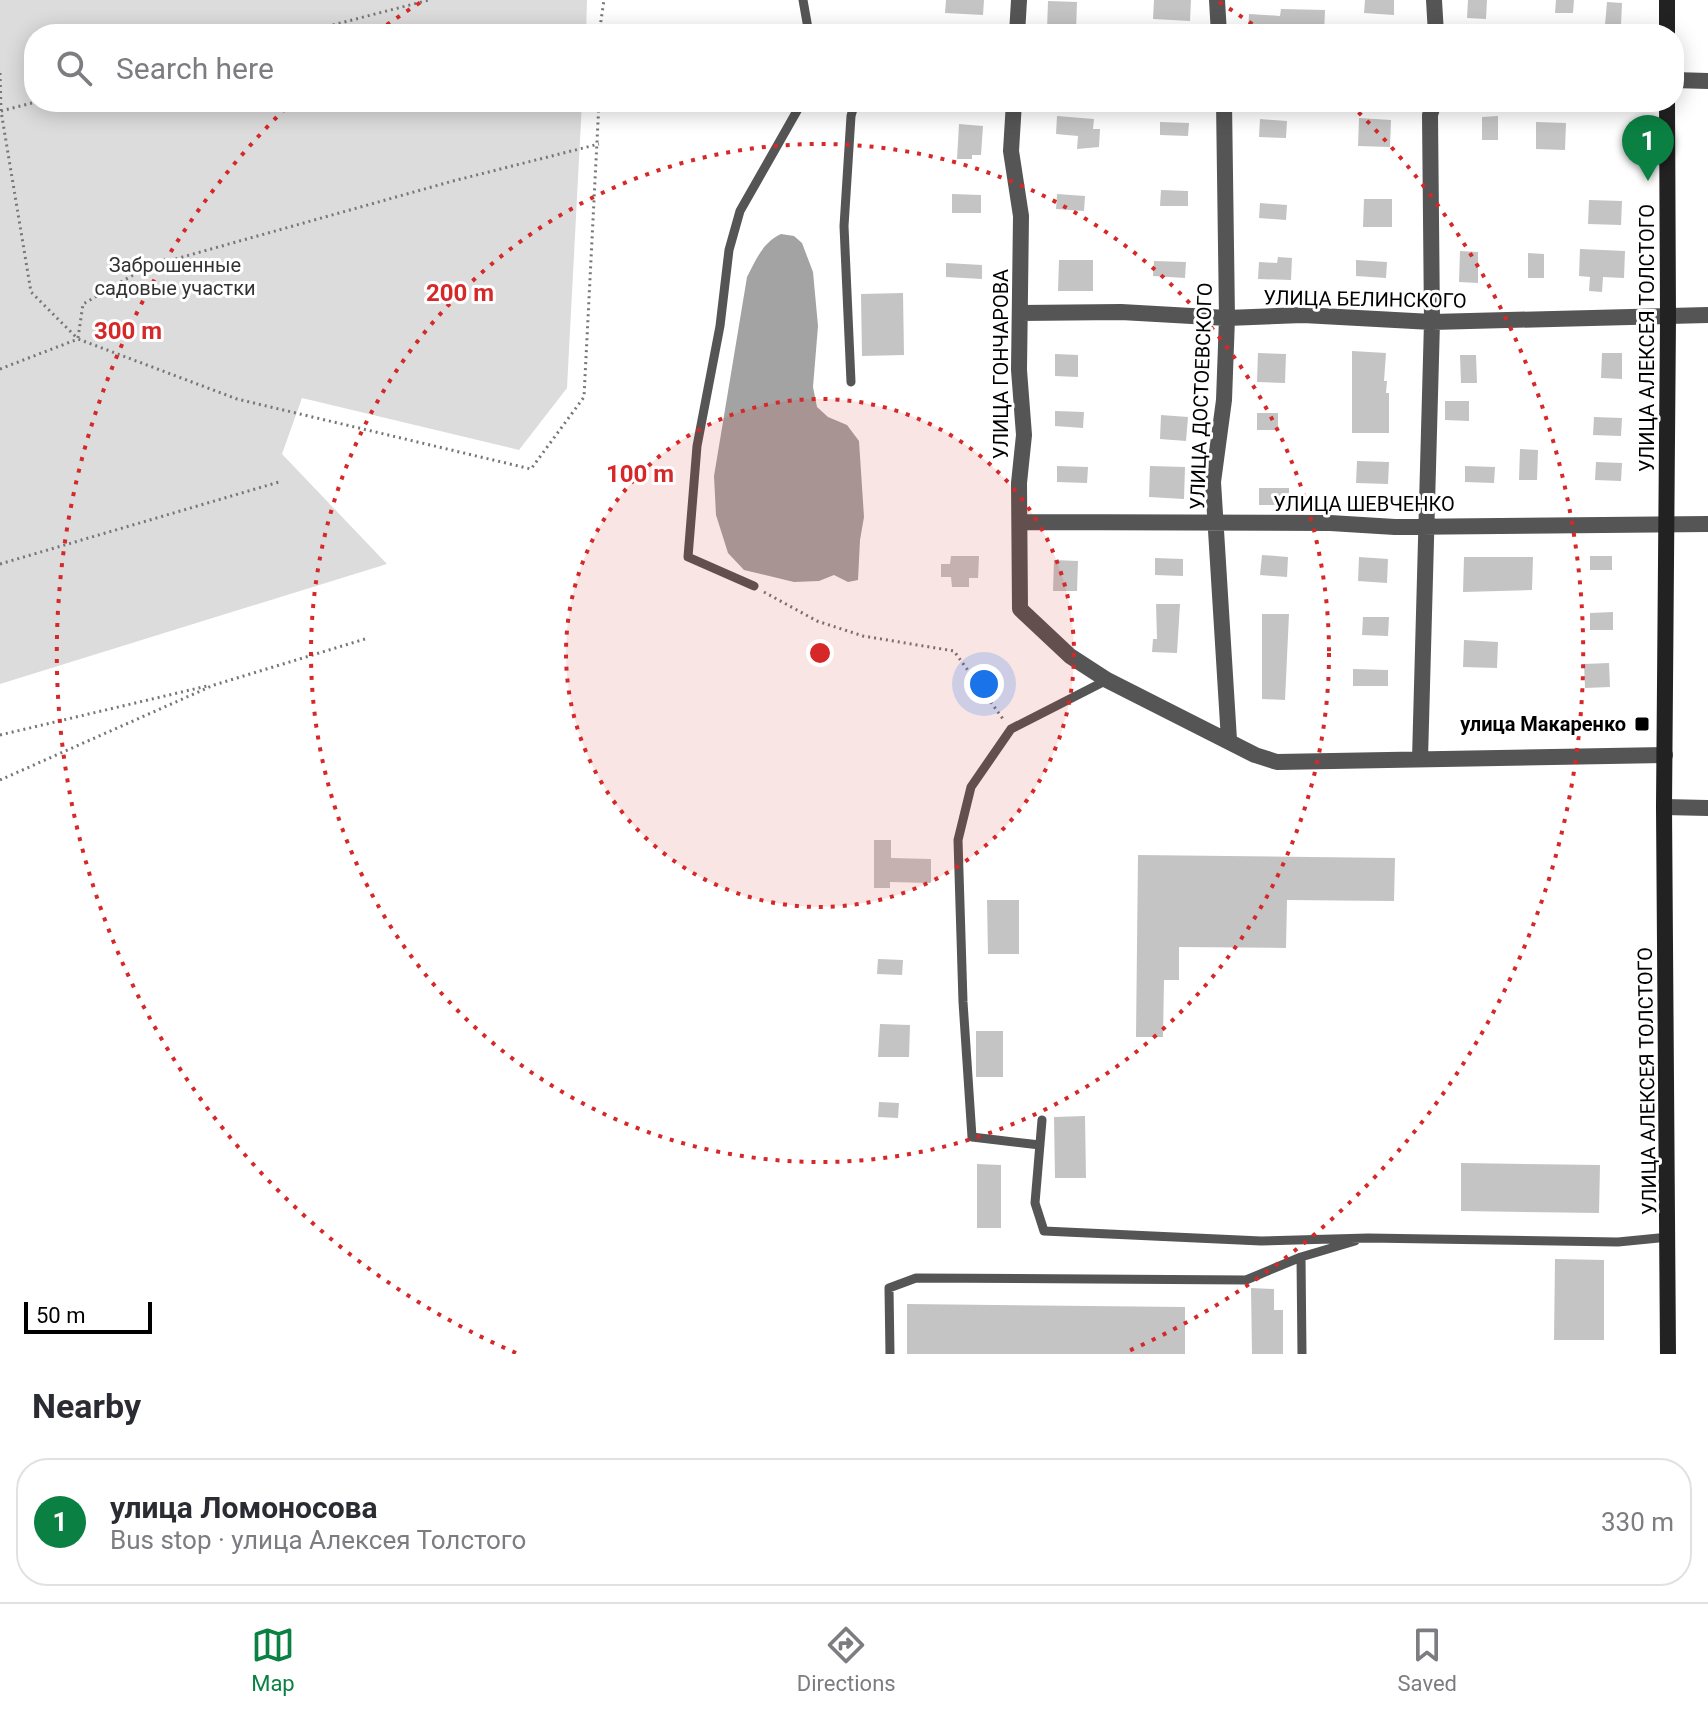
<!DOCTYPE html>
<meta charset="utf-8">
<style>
body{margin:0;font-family:Roboto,sans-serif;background:#f7f7f7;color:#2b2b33}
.scale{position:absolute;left:24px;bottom:20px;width:128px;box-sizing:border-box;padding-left:8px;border:4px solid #000;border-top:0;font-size:22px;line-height:28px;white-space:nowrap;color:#000;-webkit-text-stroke:6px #fff;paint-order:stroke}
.you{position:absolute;left:984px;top:684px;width:28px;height:28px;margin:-20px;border:6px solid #fff;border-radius:50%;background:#1a73e8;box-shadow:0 0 0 12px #1a73e833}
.badge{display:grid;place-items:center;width:52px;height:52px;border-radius:50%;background:#0b8043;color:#fff;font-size:26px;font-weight:700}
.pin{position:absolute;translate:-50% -66px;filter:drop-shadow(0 2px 4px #0008)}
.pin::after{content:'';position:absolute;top:42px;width:28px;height:24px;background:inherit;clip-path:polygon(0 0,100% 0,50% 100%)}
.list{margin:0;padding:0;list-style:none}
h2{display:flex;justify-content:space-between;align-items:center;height:104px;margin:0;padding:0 32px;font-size:34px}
h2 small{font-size:26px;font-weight:400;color:#7c7c81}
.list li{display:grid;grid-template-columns:52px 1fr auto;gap:24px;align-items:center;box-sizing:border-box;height:128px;margin:0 16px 16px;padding:0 16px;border:2px solid #e1e1e2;border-radius:32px}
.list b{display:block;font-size:30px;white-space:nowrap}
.list p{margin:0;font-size:26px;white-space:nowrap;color:#7c7c81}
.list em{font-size:26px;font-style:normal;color:#7c7c81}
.icon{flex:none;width:44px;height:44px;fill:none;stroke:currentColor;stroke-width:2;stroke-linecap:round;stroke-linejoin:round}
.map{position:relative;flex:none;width:1708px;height:1354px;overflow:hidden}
.search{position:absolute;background:#fff;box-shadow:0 4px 20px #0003;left:24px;right:24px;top:24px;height:88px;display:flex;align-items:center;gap:20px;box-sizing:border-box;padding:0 28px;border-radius:32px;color:#7c7c81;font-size:30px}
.sheet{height:248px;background:#fff}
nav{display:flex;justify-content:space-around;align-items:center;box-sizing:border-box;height:112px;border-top:2px solid #e1e1e2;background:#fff;font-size:22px;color:#7c7c81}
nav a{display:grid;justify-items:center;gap:4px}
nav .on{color:#0b8043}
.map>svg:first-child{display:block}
.green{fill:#dcdcdc}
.water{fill:#a3a3a3}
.building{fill:#c4c4c4}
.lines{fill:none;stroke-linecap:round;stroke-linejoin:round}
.path{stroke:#777;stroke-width:3;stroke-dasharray:2 4;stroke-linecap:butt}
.lane{stroke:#555;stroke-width:9}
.street{stroke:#555;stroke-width:16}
.secondary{stroke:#222;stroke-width:16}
.ring{fill:none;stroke:#d62828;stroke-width:4;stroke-dasharray:4 8}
.poi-dot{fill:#000;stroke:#fff;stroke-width:3}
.labels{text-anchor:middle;stroke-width:6;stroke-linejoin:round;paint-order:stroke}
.park-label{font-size:20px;fill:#333;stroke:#fff}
.street-label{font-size:20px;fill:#000;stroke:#fff}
.poi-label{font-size:20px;font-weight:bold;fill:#000;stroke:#fff;text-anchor:end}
.centre{fill:#d62828;stroke:#fff;stroke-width:4}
.ring-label{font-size:24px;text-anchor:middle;font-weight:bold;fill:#d62828;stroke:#fff;stroke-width:6;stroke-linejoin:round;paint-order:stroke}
</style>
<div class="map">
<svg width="1708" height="1354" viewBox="0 0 1708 1354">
<rect width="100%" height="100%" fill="#fff"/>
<path class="green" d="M 0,0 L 587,0 L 586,34 L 34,34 L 34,102 L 582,102 L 567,388 L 519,450 L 302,398 L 282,454 L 387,564 L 0,684 Z"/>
<path class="water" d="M 781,234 L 794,236 L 802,243 L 813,272 L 818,326 L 813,387 L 817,407 L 828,417 L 847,425 L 859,441 L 864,517 L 860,540 L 858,580 L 848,582 L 834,575 L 819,581 L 794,582 L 744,570 L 728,553 L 716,515 L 714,476 L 747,277 C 756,260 762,243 781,234 Z"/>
<path class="building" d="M 946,0 L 984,0 L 983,15 L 945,13 Z
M 1154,0 L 1191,0 L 1190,21 L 1153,19 Z
M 1365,0 L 1394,0 L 1394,15 L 1364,13 Z
M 1468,0 L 1487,0 L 1486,19 L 1467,18 Z
M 1556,0 L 1574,0 L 1573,13 L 1555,13 Z
M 1048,1 L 1077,2 L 1076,31 L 1047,30 Z
M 1607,2 L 1622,3 L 1621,25 L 1605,25 Z
M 1281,9 L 1325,10 L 1324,34 L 1248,32 L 1249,14 L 1280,16 Z
M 1057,116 L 1094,119 L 1093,129 L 1100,129 L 1099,147 L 1077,149 L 1078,136 L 1056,134 Z
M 1498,116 L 1498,140 L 1482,140 L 1482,117 Z
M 1359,118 L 1391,120 L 1390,147 L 1358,146 Z
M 1260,119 L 1287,121 L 1286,138 L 1259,137 Z
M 1160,122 L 1189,123 L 1188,136 L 1160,135 Z
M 1536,122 L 1566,123 L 1565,150 L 1536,149 Z
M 959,124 L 983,126 L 981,155 L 972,155 L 972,159 L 957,159 Z
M 1161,190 L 1188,191 L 1188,206 L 1160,206 Z
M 952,194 L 981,195 L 981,213 L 952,213 Z
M 1057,194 L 1085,196 L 1084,211 L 1056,209 Z
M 1364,199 L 1392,199 L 1392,227 L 1363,227 Z
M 1589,200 L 1622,201 L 1621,225 L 1588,224 Z
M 1260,203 L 1287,205 L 1286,220 L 1259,218 Z
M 1580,249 L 1625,251 L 1624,278 L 1603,277 L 1602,292 L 1589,291 L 1590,277 L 1579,276 Z
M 1460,251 L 1478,252 L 1478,283 L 1459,282 Z
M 1528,253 L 1544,254 L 1544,278 L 1528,278 Z
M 1278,257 L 1292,258 L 1291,280 L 1258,279 L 1259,262 L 1277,263 Z
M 1059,260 L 1093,260 L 1093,291 L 1058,291 Z
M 1356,260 L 1387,262 L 1386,278 L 1356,276 Z
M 1154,261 L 1186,262 L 1185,278 L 1153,276 Z
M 946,263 L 982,265 L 982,279 L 946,277 Z
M 903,293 L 904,355 L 862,356 L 861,294 Z
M 1352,351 L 1386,353 L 1384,381 L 1387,381 L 1386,393 L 1389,393 L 1389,433 L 1352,433 Z
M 1258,353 L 1286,354 L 1285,383 L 1257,382 Z
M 1602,353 L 1622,353 L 1622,379 L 1601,378 Z
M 1055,354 L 1078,355 L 1078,377 L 1055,376 Z
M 1460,355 L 1476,355 L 1477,383 L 1461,383 Z
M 1445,401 L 1469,401 L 1469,421 L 1445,420 Z
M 1055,411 L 1084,412 L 1083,428 L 1055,426 Z
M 1257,413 L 1278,413 L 1278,430 L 1257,430 Z
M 1161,415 L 1188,417 L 1186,441 L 1160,439 Z
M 1594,417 L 1622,418 L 1621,436 L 1593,435 Z
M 1520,449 L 1538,450 L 1537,480 L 1519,480 Z
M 1357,461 L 1389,462 L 1388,484 L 1356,483 Z
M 1596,462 L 1622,463 L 1621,481 L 1595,480 Z
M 1057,466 L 1088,467 L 1087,483 L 1057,482 Z
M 1150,466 L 1185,467 L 1184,499 L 1149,497 Z
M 1465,466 L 1495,467 L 1494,483 L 1465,482 Z
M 1259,488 L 1289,488 L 1289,505 L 1259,505 Z
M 1262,555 L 1288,557 L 1287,577 L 1260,575 Z
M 951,556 L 979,556 L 978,578 L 969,578 L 969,587 L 952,587 L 951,577 L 941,577 L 941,564 L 950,564 Z
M 1590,556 L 1612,556 L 1612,570 L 1590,570 Z
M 1359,557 L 1388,559 L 1387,583 L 1358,581 Z
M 1464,557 L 1533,557 L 1532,590 L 1463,592 Z
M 1155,558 L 1183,559 L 1183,576 L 1155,575 Z
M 1054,560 L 1078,561 L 1077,591 L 1053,591 Z
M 1156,604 L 1180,604 L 1177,653 L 1152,652 L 1153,639 L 1157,639 Z
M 1613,612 L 1613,630 L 1590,630 L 1590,613 Z
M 1262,614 L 1289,614 L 1285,700 L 1262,699 Z
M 1363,617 L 1389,617 L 1388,636 L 1362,635 Z
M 1464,640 L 1498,642 L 1497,668 L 1463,667 Z
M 1609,663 L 1610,687 L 1585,688 L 1584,664 Z
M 1353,669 L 1388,670 L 1388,686 L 1353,686 Z
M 874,840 L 891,840 L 891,858 L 931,859 L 931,883 L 890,882 L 890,888 L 874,888 Z
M 1138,855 L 1395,858 L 1394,901 L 1287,900 L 1286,948 L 1179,947 L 1179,980 L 1164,980 L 1163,1037 L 1136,1037 Z
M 987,900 L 1019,900 L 1019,954 L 988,954 Z
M 878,959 L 903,960 L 902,975 L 877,974 Z
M 880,1024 L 910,1025 L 909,1057 L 878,1057 Z
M 976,1031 L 1003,1031 L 1003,1077 L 976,1077 Z
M 879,1102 L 899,1103 L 898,1118 L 878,1117 Z
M 1085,1116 L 1086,1178 L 1055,1178 L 1054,1117 Z
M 1461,1163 L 1600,1165 L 1599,1213 L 1461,1211 Z
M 977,1164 L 1001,1165 L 1001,1228 L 977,1228 Z
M 1555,1259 L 1604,1260 L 1604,1340 L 1554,1340 Z
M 1251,1288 L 1274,1289 L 1274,1310 L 1283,1310 L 1283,1354 L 1252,1354 Z
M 907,1304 L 1185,1307 L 1185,1354 L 907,1354 Z"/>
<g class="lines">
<path class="path" d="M 298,34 L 429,0
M 599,34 L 604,0
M 0,73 L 1,111 L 31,292 L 78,339
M 1,111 L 36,102
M 78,338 L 83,304 L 147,267 L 453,181 L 599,144
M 0,369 L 78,339 L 237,399 L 531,469 L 584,397 L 599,102
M 0,564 L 279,482
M 764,592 L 817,621 L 863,636 L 954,651 L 1003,719
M 0,735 L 207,686
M 0,780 L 214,685 L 365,639"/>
<path class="lane" d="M 803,0 L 809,34
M 851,382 L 844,226 L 851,116 L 855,102
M 754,586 L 688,557 L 697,446 L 720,326 L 729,250 L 740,211 L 802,102
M 1042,1120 L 1035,1203 L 1044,1231 L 1261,1241 L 1368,1238 L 1618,1242 L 1669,1237
M 1040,1145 L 972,1137 L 963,1002 L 958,840 L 971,787 L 1011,729 L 1107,680
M 1301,1257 L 1302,1354
M 890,1354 L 889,1288 L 916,1278 L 1246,1280 L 1301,1257 L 1355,1241"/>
<path class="street" d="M 1217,0 L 1219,34
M 1434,0 L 1436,34
M 1017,34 L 1019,0
M 1674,80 L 1708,81
M 1014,102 L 1011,151 L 1021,216 L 1019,370 L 1024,435 L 1019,483 L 1020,609 L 1070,656 L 1107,680 L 1255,755 L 1277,762 L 1665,755
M 1224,102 L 1227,318 L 1224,400 L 1213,482 L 1229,740
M 1020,313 L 1121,312 L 1227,318 L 1303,315 L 1432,322 L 1708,315
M 1020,522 L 1330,523 L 1395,527 L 1708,524
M 1420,759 L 1432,322 L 1430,115 L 1434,102
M 1664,807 L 1708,808"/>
<path class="secondary" d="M 1667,34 L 1667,0
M 1667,102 L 1668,318 L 1664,807 L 1668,1354"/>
</g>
<circle cx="820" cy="653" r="254" fill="#d62828" fill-opacity=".12"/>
<g class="ring">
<circle cx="820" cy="653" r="254"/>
<circle cx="820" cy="653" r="509"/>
<path d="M516 1353A763 763 0 0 1 290 104M377 32A763 763 0 0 1 421 2M1219 2A763 763 0 0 1 1263 32M1350 104A763 763 0 0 1 1124 1353"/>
</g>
<rect class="poi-dot" x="1634" y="716" width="16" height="16" rx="4"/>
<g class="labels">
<g class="park-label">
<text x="175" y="272">Заброшенные<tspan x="175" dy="23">садовые участки</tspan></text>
</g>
<g class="street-label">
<text transform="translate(1365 299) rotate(1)" y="7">УЛИЦА БЕЛИНСКОГО</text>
<text transform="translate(1647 338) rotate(-90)" y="7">УЛИЦА АЛЕКСЕЯ ТОЛСТОГО</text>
<text transform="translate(1001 364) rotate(-90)" y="7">УЛИЦА ГОНЧАРОВА</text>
<text transform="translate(1201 396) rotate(-88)" y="7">УЛИЦА ДОСТОЕВСКОГО</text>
<text x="1364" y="511">УЛИЦА ШЕВЧЕНКО</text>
<text transform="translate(1647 1081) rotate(-91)" y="7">УЛИЦА АЛЕКСЕЯ ТОЛСТОГО</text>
</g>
<g class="poi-label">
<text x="1626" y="731">улица Макаренко</text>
</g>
</g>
<circle cx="820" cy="653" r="12" class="centre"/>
<g class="ring-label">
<text x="460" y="301">200 m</text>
<text x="128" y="339">300 m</text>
<text x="640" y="482">100 m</text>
</g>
</svg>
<div class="scale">50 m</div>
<div class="you"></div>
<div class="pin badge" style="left:1648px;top:181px">1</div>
<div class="search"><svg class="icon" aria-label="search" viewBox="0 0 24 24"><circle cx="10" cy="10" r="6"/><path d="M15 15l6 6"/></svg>Search here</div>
</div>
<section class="sheet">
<h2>Nearby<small></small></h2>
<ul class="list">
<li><span class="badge">1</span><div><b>улица Ломоносова</b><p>Bus stop · улица Алексея Толстого</p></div><em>330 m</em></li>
</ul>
</section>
<nav>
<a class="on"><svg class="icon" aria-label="map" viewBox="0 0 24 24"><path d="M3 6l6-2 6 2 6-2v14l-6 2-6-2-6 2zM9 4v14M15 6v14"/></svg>Map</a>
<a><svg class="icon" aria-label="directions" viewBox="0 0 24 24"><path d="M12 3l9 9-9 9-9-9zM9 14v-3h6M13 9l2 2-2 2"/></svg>Directions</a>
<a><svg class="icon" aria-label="saved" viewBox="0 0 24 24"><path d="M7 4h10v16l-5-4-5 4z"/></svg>Saved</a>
</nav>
